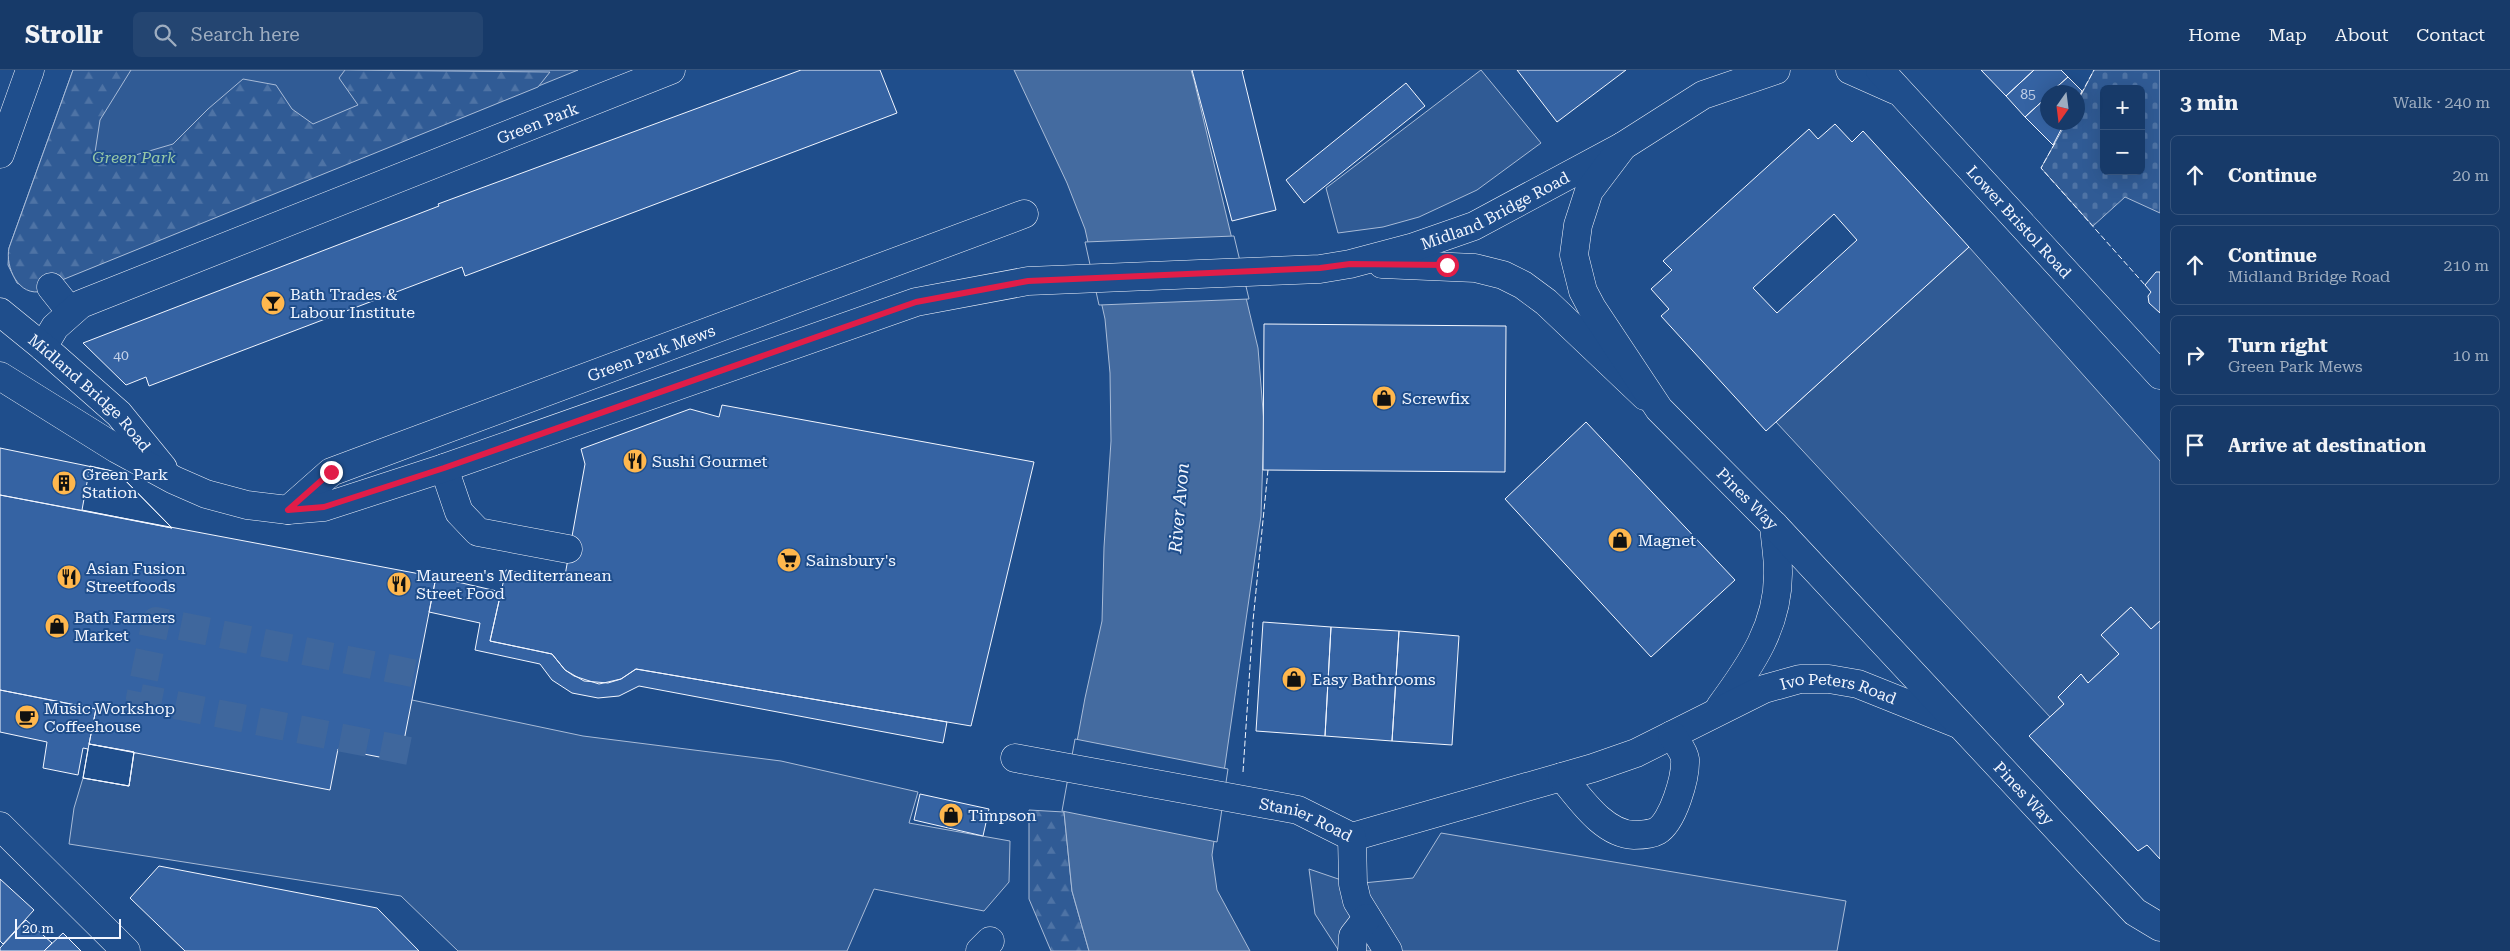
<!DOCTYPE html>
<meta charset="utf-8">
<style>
body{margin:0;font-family:"Roboto Serif",serif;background:#244571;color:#f1f3f6}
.controls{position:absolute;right:15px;top:15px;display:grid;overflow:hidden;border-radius:8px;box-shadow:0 5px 20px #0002}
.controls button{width:45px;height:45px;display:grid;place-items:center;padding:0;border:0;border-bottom:1px solid #36547d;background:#173a69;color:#f1f3f6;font:25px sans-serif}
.compass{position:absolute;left:2040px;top:15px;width:45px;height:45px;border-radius:50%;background:#173a69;box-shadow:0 5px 20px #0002;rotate:194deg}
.scale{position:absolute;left:15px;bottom:12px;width:106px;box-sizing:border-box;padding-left:5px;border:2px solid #f2f6ff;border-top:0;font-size:14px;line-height:18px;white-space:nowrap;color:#f2f6ff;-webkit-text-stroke:4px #1f4e8c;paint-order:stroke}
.stop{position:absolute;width:15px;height:15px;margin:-11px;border:4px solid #e11d48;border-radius:50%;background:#fff}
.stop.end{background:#e11d48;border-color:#fff;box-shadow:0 1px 5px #0008}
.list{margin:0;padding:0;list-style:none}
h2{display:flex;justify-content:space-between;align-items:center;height:65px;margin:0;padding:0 20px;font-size:21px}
h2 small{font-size:16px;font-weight:400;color:#9eadc0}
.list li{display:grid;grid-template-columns:32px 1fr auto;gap:15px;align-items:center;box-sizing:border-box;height:80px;margin:0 10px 10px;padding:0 10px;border:1px solid #36547d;border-radius:8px}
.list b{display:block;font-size:19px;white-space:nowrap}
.list p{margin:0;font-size:16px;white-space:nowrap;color:#9eadc0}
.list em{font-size:16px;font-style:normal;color:#9eadc0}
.icon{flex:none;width:28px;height:28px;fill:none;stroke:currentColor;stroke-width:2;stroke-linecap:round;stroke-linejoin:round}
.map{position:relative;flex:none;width:2160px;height:881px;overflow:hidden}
header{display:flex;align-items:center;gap:30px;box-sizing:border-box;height:70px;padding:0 25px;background:#173a69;border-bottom:1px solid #36547d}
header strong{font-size:24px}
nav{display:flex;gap:28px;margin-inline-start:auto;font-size:18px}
.search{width:350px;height:45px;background:#244571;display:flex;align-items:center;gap:12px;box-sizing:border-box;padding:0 18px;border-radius:8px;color:#9eadc0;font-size:19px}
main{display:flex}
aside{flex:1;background:#173a69}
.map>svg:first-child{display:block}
.built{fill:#305b95;stroke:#a8bbd7}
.forest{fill:url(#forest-firs);stroke:#a8bbd7}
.cemetery{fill:url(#cemetery-stones);stroke:#a8bbd7;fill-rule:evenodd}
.water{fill:#446ba0;stroke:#a8bbd7}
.pier{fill:#1f4e8c;stroke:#a8bbd7}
.building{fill:#3563a3;stroke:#f2f6ff;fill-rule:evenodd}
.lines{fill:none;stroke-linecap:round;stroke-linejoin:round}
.minor-tunnel{stroke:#3f679d;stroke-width:28;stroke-dasharray:28 14;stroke-linecap:butt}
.minor-casing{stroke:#f2f6ff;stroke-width:29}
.major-casing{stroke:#f2f6ff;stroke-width:29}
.highway-casing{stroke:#f2f6ff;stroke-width:29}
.minor{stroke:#1f4e8c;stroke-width:28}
.major{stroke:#1f4e8c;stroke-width:28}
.highway{stroke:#1f4e8c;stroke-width:28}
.fence{stroke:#f2f6ff;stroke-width:1;stroke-dasharray:6 2.5;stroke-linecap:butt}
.route{stroke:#e11d48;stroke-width:6}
.labels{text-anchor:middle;stroke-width:4;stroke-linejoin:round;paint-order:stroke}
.number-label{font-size:14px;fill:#c3d1e8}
.street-label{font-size:16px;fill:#f2f6ff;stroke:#1f4e8c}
.park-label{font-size:16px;font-style:italic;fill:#97c8a6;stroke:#1f4e8c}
.poi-label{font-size:16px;fill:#f2f6ff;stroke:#1f4e8c;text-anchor:start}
.water-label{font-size:18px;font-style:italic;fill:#f2f6ff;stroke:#1f4e8c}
</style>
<header>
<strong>Strollr</strong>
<div class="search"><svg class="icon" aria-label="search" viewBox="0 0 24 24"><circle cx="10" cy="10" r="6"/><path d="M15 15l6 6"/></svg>Search here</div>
<nav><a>Home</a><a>Map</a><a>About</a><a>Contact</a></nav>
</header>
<main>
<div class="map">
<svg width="2160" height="881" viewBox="0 0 2160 881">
<defs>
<pattern id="forest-firs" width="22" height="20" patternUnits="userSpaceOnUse" patternTransform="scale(1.25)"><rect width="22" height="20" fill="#305b95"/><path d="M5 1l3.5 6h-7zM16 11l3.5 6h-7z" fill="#4e73a5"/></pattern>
<pattern id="cemetery-stones" width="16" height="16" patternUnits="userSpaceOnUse" patternTransform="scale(1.25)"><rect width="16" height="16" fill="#305b95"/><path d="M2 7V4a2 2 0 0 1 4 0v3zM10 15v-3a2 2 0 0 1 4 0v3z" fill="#4e73a5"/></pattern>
</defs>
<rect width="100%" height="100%" fill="#1f4e8c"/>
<path class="built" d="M 73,0 L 578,0 L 33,221 L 17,213 L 8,195 L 9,178 Z
M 1481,0 L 1541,73 L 1477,120 L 1419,147 L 1383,157 L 1338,163 L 1326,118 Z
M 1969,177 L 2160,391 L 2160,551 L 2151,559 L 2131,537 L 2102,564 L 2119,584 L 2088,613 L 2081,604 L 2058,627 L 2064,634 L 2050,647 L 1776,352 Z
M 412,630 L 583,666 L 781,691 L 918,722 L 909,753 L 1010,771 L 1009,812 L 984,841 L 874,819 L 847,881 L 458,881 L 401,826 L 69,774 L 74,738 L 83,708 L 129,716 L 134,683 Z
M 1441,763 L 1846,831 L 1837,881 L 1339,881 L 1315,844 L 1309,799 L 1353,814 L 1413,808 Z"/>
<path class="forest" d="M 73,0 L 131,0 L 100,50 L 94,89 L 122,89 L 173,74 L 208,39 L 243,9 L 276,15 L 292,39 L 313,54 L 358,35 L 339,8 L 345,0 L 550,2 L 538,17 L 57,212 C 52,215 47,219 43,221 C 18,228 5,196 9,178 Z
M 1029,740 L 1064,742 L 1072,821 L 1089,881 L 1051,881 L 1029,829 Z"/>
<path class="cemetery" d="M 2094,0 L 2160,0 L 2160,143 L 2125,127 L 2093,156 L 2041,98 L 2066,53 L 2078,52 L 2078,31 ZM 2104,19 L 2141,19 L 2141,101 L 2104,101 Z"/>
<path class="water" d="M 1014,0 L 1191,0 L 1194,10 L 1258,278 L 1264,353 L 1261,446 L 1212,785 L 1217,820 L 1250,881 L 1089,881 L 1072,821 L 1064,742 L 1085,628 L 1102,551 L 1104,477 L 1111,371 L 1110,303 L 1105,249 L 1085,159 L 1067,113 Z"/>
<path class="pier" d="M 1234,166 L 1249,229 L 1099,235 L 1085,172 Z
M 1075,669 L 1228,699 L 1217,772 L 1062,741 Z"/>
<path class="building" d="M 801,0 L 880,0 L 897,43 L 465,206 L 462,197 L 149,316 L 146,307 L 126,315 L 83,273 L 439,136 L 438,134 Z
M 1192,0 L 1244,0 L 1242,1 L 1276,140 L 1232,151 Z
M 1517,0 L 1626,0 L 1557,52 Z
M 1981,0 L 2034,0 L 2006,26 Z
M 2034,0 L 2061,0 L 2068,7 L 2051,22 L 2048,22 L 2048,26 L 2025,47 L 2006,26 Z
M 2068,7 L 2082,21 L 2078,30 L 2078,22 L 2051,22 Z
M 1406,13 L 1425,36 L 1304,133 L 1286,110 Z
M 2048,26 L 2048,52 L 2065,52 L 2053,75 L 2025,47 Z
M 1835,54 L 1852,72 L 1863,61 L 1969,177 L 1766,361 L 1661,246 L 1669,239 L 1651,219 L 1672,200 L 1663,191 L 1809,59 L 1818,69 ZM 1834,144 L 1857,170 L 1777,243 L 1753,218 Z
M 2156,202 L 2160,202 L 2160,243 L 2149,233 L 2148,226 L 2151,222 L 2145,215 Z
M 1264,254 L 1506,256 L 1505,402 L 1263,400 Z
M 722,335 L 1034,392 L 971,656 L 636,599 L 621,609 L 599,614 L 574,606 L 565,600 L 552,584 L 490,571 L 506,500 L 564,511 L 585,394 L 581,379 L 690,339 L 719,347 Z
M 1586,352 L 1735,510 L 1651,587 L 1505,429 Z
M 0,378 L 117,402 L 172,458 L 0,425 Z
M 90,396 L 117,402 L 172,458 L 82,440 Z
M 0,425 L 436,507 L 400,691 L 338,679 L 330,720 L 89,674 L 96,639 L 0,620 Z
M 436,507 L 501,522 L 490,571 L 552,584 L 565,600 L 584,611 L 608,613 L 621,609 L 636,599 L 947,652 L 943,673 L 639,616 L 619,626 L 598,628 L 572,623 L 552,610 L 540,594 L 475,580 L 480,553 L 429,542 Z
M 2131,537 L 2151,559 L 2160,551 L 2160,789 L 2147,775 L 2138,781 L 2029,666 L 2064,634 L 2058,627 L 2081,604 L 2088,613 L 2119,584 L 2101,565 Z
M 1263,552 L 1331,557 L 1325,666 L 1256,661 Z
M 1331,557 L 1399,561 L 1392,671 L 1325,666 Z
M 1399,561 L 1459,566 L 1452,675 L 1392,671 Z
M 0,620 L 96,639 L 89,674 L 134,682 L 129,716 L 83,708 L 88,679 L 83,678 L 78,705 L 43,698 L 47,672 L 0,662 Z
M 89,674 L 134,682 L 129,716 L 83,708 Z
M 920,724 L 989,739 L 983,766 L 914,750 Z
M 159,796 L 377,838 L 419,881 L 185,881 L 130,828 Z
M 0,809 L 34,840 L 3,874 L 0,871 Z
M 26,850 L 52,873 L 44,881 L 0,881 L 0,878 Z
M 63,863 L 81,881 L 44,881 Z"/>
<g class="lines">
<path class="minor-tunnel" d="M 409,681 L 140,628 L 156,551 L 427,606"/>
<defs>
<g id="minor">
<path d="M 51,217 L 70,241"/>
<path id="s1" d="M 43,277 L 55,257 L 81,234 L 671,0"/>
<path d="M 444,398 L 459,442 L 478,462 L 568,479"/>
<path id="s2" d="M 288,440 L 331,402 L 1024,144"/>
<path d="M 1720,637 C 1751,595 1779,555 1778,501 C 1778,486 1775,470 1774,455"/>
<path id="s3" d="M 1015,688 L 1298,740 L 1352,767 L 1593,698 L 1636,683 L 1764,619 L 1800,609 L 1829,609 L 1858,614 L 1958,654"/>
<path d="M 1562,707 C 1580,728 1603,764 1634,765 C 1640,765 1652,764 1657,761 C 1673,752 1686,707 1685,689 C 1684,681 1676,672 1672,665"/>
<path d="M 0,756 L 126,881"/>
<path d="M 1352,767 L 1353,814 L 1357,831 L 1388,881"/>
<path d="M 980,881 L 990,871"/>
<path d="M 1352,881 L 1353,866 L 1367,848"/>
</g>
<g id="major">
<path d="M 0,84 L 30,0"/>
<path d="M 1382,194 L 1475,198 L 1503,205 L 1523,215 L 1546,232 L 1645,326"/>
<path id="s4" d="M 0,242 L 43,277 L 119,344 L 163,398"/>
<path id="s5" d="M 0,306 L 117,379 L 174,410 L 206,424 L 247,435 L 288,440 L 324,437 L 444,398 L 916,232 L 1028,211 L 1320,199 L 1350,194 L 1414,177 L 1474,156 L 1623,76"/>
</g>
<g id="highway">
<path id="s6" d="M 1776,0 L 1703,25 L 1623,76 L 1589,121 L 1578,155 L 1574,185 L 1583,221 L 1592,238 L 1659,339 L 1774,455 L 2135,842 L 2160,857"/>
<path d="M 1850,0 L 1895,20"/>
<path id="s7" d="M 1880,0 L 2160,305"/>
</g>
</defs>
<use href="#minor" class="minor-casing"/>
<use href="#major" class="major-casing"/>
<use href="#highway" class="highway-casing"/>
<use href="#minor" class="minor"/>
<use href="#major" class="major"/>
<use href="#highway" class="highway"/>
<path class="fence" d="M 2081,24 L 2094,0
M 2055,73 L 2041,98 L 2145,215
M 1243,702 L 1253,551 L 1268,400"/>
</g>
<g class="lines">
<path class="route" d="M 331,402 L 288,440 L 324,437 L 444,398 L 916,232 L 1028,211 L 1320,198 L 1350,194 L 1447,195"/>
</g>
<defs>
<symbol id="bar-disc" viewBox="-11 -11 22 22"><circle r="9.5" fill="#ffb74d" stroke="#1f4e8c"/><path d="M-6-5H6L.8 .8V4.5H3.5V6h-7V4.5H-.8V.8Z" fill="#111"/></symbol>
<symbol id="shop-disc" viewBox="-11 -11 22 22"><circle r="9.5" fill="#ffb74d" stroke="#1f4e8c"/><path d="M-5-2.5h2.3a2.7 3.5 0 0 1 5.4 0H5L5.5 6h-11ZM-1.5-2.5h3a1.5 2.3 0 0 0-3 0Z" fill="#111"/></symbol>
<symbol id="restaurant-disc" viewBox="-11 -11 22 22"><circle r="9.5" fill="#ffb74d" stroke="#1f4e8c"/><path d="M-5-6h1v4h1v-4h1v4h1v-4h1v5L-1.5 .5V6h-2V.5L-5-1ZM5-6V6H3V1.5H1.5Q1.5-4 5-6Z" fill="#111"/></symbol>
<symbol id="building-disc" viewBox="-11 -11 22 22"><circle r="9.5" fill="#ffb74d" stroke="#1f4e8c"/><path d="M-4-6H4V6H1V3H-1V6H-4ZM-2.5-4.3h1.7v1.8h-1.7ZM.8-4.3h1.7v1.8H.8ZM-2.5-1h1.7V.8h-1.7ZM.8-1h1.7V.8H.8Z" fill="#111"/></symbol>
<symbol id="supermarket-disc" viewBox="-11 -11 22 22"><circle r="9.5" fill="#ffb74d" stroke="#1f4e8c"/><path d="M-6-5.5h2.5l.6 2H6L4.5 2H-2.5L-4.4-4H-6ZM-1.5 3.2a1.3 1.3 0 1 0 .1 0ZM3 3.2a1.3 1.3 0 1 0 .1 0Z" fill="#111"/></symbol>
<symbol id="cafe-disc" viewBox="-11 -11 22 22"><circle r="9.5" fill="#ffb74d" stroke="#1f4e8c"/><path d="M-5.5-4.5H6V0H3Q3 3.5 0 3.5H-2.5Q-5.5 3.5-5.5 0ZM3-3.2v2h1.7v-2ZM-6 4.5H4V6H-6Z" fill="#111"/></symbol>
</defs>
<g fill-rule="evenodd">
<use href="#bar-disc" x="259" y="219" width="28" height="28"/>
<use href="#shop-disc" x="1370" y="314" width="28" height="28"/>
<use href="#restaurant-disc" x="621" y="377" width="28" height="28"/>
<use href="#building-disc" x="50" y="399" width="28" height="28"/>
<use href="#shop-disc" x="1606" y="456" width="28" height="28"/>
<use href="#supermarket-disc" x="775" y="476" width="28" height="28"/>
<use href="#restaurant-disc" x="55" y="493" width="28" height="28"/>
<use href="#restaurant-disc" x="385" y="500" width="28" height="28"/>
<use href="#shop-disc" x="43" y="542" width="28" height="28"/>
<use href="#shop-disc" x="1280" y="595" width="28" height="28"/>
<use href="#cafe-disc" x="13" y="633" width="28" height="28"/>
<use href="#shop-disc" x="937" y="731" width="28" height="28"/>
</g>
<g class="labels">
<g class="number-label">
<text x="2028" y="29">85</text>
<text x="121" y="290">40</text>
</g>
<g class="street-label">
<text dy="6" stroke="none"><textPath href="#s1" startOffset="549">Green Park</textPath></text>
<text dy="6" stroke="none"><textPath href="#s5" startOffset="1576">Midland Bridge Road</textPath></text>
<text dy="6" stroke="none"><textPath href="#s7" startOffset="206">Lower Bristol Road</textPath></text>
<text dy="6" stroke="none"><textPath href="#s2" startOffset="399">Green Park Mews</textPath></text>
<text dy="6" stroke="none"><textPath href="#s4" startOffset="121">Midland Bridge Road</textPath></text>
<text dy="6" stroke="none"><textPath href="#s6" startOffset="598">Pines Way</textPath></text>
<text dy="6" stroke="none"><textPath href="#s3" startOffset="864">Ivo Peters Road</textPath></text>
<text dy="6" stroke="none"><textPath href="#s6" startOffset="1002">Pines Way</textPath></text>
<text dy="6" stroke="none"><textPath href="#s3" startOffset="298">Stanier Road</textPath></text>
</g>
<g class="park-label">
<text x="134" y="93">Green Park</text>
</g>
<g class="poi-label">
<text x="290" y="230">Bath Trades &amp;<tspan x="290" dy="18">Labour Institute</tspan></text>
<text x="1402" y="334">Screwfix</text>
<text x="652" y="397">Sushi Gourmet</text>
<text x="82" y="410">Green Park<tspan x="82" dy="18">Station</tspan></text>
<text x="1638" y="476">Magnet</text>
<text x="806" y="496">Sainsbury's</text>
<text x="86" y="504">Asian Fusion<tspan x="86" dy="18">Streetfoods</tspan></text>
<text x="416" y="511">Maureen's Mediterranean<tspan x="416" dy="18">Street Food</tspan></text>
<text x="74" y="553">Bath Farmers<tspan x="74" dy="18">Market</tspan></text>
<text x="1312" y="615">Easy Bathrooms</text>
<text x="44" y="644">Music Workshop<tspan x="44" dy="18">Coffeehouse</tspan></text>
<text x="968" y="751">Timpson</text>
</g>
<g class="water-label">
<text transform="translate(1179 438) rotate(-85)" y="6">River Avon</text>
</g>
</g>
</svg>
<div class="controls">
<button>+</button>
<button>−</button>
</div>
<svg class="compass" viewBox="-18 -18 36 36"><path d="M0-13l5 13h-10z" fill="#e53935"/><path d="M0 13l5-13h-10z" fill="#9eadc0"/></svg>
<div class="scale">20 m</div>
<div class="stop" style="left:1447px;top:195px"></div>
<div class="stop end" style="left:331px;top:402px"></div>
</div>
<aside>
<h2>3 min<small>Walk · 240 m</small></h2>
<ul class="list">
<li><svg class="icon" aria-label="ahead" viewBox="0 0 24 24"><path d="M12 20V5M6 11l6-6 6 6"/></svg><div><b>Continue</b></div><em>20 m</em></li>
<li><svg class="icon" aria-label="ahead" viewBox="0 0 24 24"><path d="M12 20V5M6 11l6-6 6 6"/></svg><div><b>Continue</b><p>Midland Bridge Road</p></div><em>210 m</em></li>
<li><svg class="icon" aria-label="right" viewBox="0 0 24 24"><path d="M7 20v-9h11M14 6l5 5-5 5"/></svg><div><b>Turn right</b><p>Green Park Mews</p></div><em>10 m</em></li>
<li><svg class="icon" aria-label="arrive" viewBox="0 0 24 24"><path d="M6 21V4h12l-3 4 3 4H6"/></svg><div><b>Arrive at destination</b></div></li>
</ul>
</aside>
</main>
